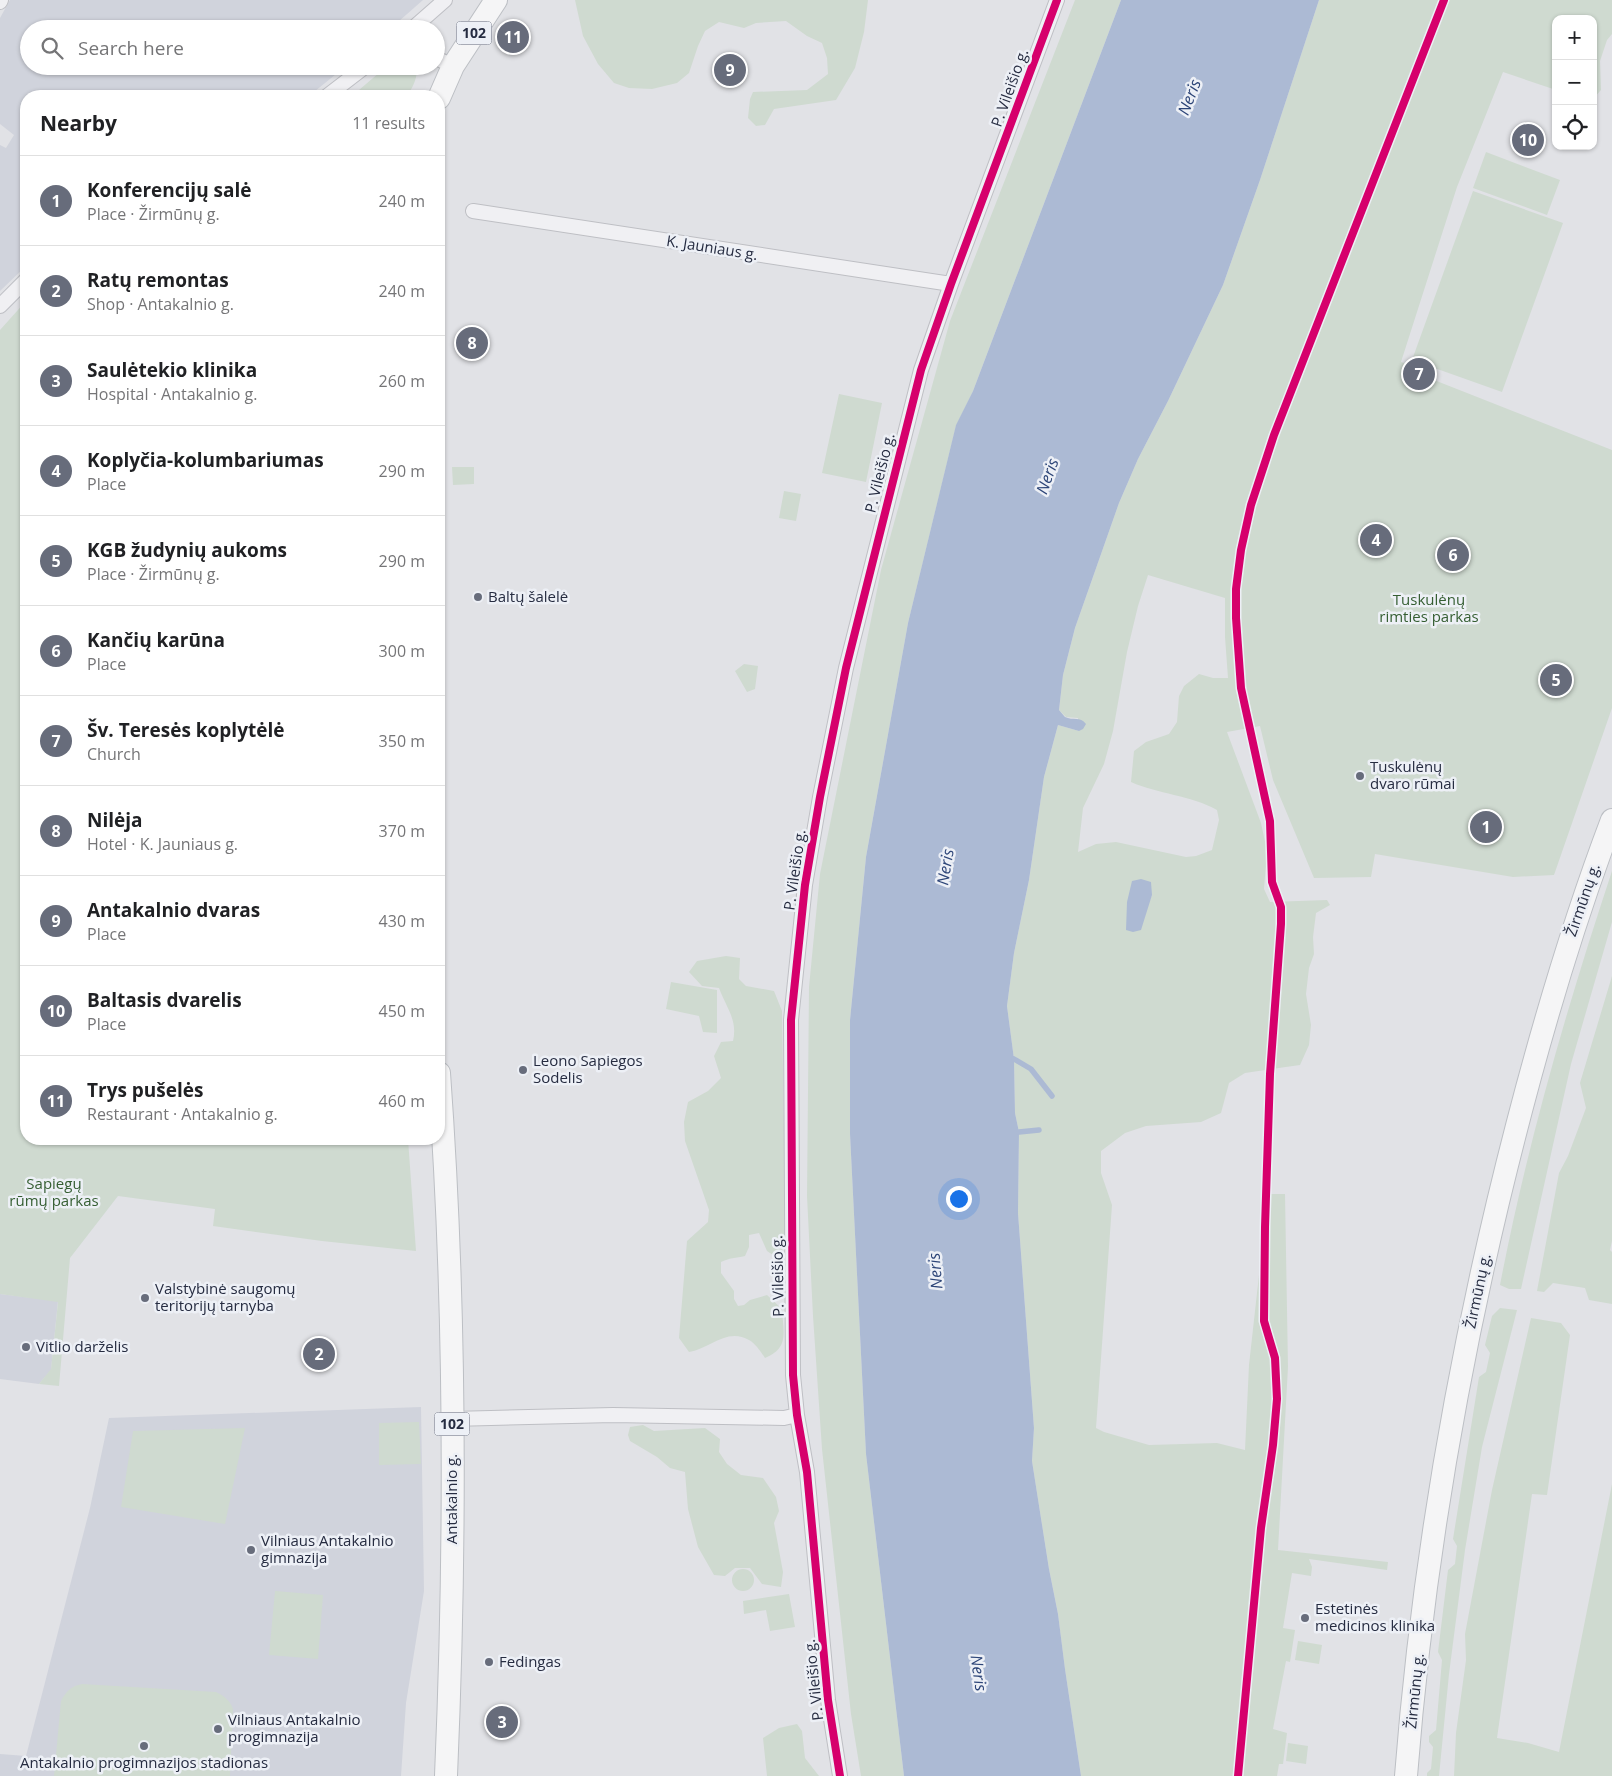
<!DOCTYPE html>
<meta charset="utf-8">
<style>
body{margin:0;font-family:"Open Sans",sans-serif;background:#f6f6f6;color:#202124}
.controls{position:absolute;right:15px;top:15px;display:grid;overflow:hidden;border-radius:10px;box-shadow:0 1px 4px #0004}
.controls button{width:45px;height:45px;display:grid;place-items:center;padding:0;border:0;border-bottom:1px solid #e0e0e0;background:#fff;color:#202124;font:25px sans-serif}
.you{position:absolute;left:958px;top:1198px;width:18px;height:18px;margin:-12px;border:4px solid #fff;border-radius:50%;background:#1a73e8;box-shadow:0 0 0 8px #1a73e833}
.badge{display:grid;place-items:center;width:32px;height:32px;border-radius:50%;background:#676c7b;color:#fff;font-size:16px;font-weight:700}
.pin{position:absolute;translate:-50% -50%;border:2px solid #fff;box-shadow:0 1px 5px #0006}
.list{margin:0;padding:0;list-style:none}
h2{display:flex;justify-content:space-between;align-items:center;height:65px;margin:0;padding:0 20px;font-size:21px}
h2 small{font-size:16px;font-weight:400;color:#757577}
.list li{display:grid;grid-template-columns:32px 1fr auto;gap:15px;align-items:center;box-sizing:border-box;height:90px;padding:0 20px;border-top:1px solid #e0e0e0}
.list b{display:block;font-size:19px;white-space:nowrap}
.list p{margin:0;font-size:16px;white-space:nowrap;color:#757577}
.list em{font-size:16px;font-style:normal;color:#757577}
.icon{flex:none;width:28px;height:28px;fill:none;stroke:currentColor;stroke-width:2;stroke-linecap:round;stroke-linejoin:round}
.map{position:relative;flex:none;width:1612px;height:1776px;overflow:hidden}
.search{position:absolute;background:#fff;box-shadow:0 1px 4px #0004;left:20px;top:20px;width:425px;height:55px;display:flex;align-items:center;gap:12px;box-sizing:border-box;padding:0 18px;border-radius:28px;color:#757577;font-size:19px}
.panel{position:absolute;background:#fff;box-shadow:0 1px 4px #0004;left:20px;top:90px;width:425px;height:1055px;border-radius:20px}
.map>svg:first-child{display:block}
.built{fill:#d0d3dc}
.green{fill:#cfdad0;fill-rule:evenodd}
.water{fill:#acbad4}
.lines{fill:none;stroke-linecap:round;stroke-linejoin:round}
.stream{stroke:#acbad4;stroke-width:5.5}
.minor-casing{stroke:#bebfc4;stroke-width:16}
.primary-casing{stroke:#bcbfc4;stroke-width:24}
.minor{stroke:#f0f0f3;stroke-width:14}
.primary{stroke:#f5f5f6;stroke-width:22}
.cycleway-casing{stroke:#edf0f6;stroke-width:11}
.cycleway{stroke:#d6006c;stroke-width:8}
.poi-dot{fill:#676c7b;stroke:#edf0f6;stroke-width:2}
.labels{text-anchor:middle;stroke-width:5;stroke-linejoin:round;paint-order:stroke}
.shield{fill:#edf0f6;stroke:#626777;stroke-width:1}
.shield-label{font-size:14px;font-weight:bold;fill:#262c41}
.street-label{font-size:15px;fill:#262c41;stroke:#edf0f6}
.poi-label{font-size:15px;fill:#262c41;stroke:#edf0f6;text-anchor:start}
.park-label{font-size:15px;fill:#355e32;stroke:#edf0f6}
.water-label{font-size:16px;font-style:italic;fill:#2d4578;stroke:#edf0f6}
</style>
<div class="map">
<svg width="1612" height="1776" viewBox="0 0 1612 1776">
<rect width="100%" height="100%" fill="#e1e2e6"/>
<path class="built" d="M 10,0 L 423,0 L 390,29 L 29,29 L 29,66 L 346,66 L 309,96 L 26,96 L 26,266 L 0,291 L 0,145 L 6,148 L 14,135 L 0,124 L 0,18 Z
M 0,1294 L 58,1301 L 51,1370 L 39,1384 L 0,1379 Z
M 421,1407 L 424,1591 L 406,1703 L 401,1776 L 0,1776 L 0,1754 L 26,1756 L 90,1508 L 109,1418 Z"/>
<path class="green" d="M 575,0 L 868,0 L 864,32 L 855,68 L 836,100 L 774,109 L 765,125 L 756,126 L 748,118 L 750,99 L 753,92 L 807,90 L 828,74 L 827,58 L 822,43 L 807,36 L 786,21 L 756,23 L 744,28 L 719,22 L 705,31 L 698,46 L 689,73 L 677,83 L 652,89 L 629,88 L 614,83 L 598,64 L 583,36 Z
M 1075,0 L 1121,0 L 973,391 L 956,426 L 908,623 L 866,857 L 850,1020 L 850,1134 L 866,1454 L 904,1776 L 861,1776 L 851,1714 L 822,1449 L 813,1316 L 807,1196 L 809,987 L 820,874 L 881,570 L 950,321 Z
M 1319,0 L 1612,0 L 1612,34 L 1607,40 L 1600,61 L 1601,90 L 1593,99 L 1593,19 L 1556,19 L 1556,90 L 1503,72 L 1457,187 L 1401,362 L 1431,372 L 1429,378 L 1612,450 L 1612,708 L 1554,875 L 1513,877 L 1375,854 L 1371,877 L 1314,878 L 1273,780 L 1260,726 L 1227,732 L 1261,823 L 1267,851 L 1264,889 L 1270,902 L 1327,900 L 1330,905 L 1316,913 L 1313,937 L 1314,954 L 1309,968 L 1306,994 L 1311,1025 L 1309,1045 L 1300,1065 L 1245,1073 L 1229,1083 L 1221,1113 L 1201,1122 L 1146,1126 L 1125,1133 L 1101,1151 L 1101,1173 L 1112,1205 L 1096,1428 L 1104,1432 L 1149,1445 L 1217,1443 L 1245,1450 L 1249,1365 L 1268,1194 L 1285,1194 L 1288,1367 L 1278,1550 L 1388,1562 L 1387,1570 L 1309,1559 L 1312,1567 L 1311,1576 L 1292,1573 L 1283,1628 L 1295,1630 L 1290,1662 L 1286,1661 L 1273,1729 L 1287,1733 L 1283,1764 L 1279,1764 L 1277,1776 L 1081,1776 L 1065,1669 L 1058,1614 L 1049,1569 L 1032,1461 L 1034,1428 L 1018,1213 L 1019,1132 L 1015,1113 L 1014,1059 L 1007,1006 L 1014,953 L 1029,880 L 1044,777 L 1058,725 L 1079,731 L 1078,718 L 1066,717 L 1059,710 L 1063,675 L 1075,628 L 1119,503 L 1138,459 L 1168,401 L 1223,285 L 1260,180 ZM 1148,575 L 1225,598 L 1225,637 L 1228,678 L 1213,678 L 1199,674 L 1184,686 L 1179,696 L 1177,722 L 1169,734 L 1146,742 L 1134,751 L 1131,782 C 1158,794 1190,795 1217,810 L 1219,820 L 1212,850 L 1196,856 L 1186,857 L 1116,842 L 1096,844 L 1078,852 L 1083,808 L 1104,764 L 1113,731 L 1127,652 L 1138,606 ZM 1132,881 L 1152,895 L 1147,908 Z
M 387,66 L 416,66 C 419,77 412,87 408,96 L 352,96 Z
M 1486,152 L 1560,180 L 1547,215 L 1473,188 Z
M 1473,191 L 1563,223 L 1502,392 L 1412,360 Z
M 26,301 L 26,1139 L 408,1139 L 416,1251 L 322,1241 L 213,1226 L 215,1209 L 118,1196 L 70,1258 L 59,1386 L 39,1384 L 51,1369 L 58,1302 L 0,1294 L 0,330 Z
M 839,394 L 882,403 L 866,482 L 822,473 Z
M 452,467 L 474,467 L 474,484 L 453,485 Z
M 784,491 L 801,494 L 796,521 L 779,518 Z
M 744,664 L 758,666 L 755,689 L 747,692 L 735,671 Z
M 1612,871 L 1612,922 L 1571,1064 L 1521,1289 L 1509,1289 L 1500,1285 C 1527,1144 1567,1007 1612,871 Z
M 726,956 L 740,958 L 739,979 L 746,986 L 774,991 L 782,1011 L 786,1246 L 776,1257 L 767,1251 L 759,1233 L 749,1235 L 749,1247 L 745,1256 C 736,1258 729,1258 721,1262 L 721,1273 L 734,1291 L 734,1299 L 738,1306 L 744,1305 L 750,1300 L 767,1295 L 782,1309 C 783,1331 790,1348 765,1358 C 761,1352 755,1343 749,1340 C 727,1327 709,1349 689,1352 L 679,1338 L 687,1241 L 708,1222 L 709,1210 L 685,1141 L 684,1122 L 688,1102 L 708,1091 L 721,1078 L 714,1056 L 721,1042 L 733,1041 C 738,1020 726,1007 719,988 L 702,986 L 689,972 L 697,961 Z
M 1612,976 L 1612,1241 L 1610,1250 L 1612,1252 L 1612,1304 L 1589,1300 L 1585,1288 L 1553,1283 L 1544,1292 L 1537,1291 L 1559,1173 L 1568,1156 L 1586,1108 L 1580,1083 Z
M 671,982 L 717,990 L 717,1033 L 703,1032 L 699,1016 L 666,1009 Z
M 1500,1308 L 1517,1310 L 1482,1447 L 1465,1550 L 1449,1674 L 1439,1776 L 1427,1776 L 1427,1773 L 1431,1769 L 1433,1747 L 1429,1742 L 1429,1736 L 1436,1730 L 1442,1660 L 1438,1652 L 1448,1570 L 1455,1564 L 1457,1546 L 1453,1539 L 1479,1377 L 1486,1372 L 1490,1353 L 1485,1345 L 1492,1316 Z
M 1531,1318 L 1561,1323 L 1570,1335 L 1547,1495 L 1532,1494 L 1497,1738 L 1528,1743 L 1559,1752 L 1612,1484 L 1612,1776 L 1454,1776 L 1456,1733 L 1466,1660 L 1465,1634 L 1492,1490 Z
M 419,1422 L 421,1464 L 379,1465 L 379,1423 Z
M 643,1425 L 654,1431 L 705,1428 L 720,1439 L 719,1452 L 727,1464 L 741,1475 L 763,1478 L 776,1497 L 779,1511 L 774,1523 L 783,1572 L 781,1587 L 762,1584 L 750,1568 L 735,1568 L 725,1576 L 714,1575 L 698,1547 L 688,1509 L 685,1472 L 670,1468 L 657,1457 L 630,1441 L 628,1435 L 630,1427 Z
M 245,1428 L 225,1524 L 121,1507 L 133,1431 Z
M732 1580a11 11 0 1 1 22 0a11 11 0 1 1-22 0Z
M 275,1591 L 323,1595 L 318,1659 L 269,1655 Z
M 789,1594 L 795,1627 L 770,1631 L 766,1610 L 744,1614 L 743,1601 Z
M 1298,1641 L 1322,1645 L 1319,1664 L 1295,1660 Z
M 82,1684 L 216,1692 C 224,1696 230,1700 233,1709 L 230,1776 L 54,1776 L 61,1701 C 66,1691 72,1686 82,1684 Z
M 797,1724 L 802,1731 L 805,1758 L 819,1776 L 767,1776 L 763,1738 L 779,1728 Z
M 1288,1743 L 1308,1746 L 1306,1764 L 1286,1761 Z"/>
<path class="water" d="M 1121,0 L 1319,0 L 1260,180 L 1223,285 L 1168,401 L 1138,459 L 1119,503 L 1075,628 L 1063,675 L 1059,710 C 1061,712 1063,715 1065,717 C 1073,721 1080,716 1086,724 L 1083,729 L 1079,731 L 1058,725 L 1044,777 L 1029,880 L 1014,953 L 1007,1006 L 1014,1059 L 1015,1113 L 1019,1132 L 1018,1213 L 1034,1428 L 1032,1461 L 1049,1569 L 1058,1614 L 1065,1669 L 1081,1776 L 904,1776 L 866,1454 L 850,1134 L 850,1020 L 866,857 L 908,623 L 956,425 L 973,391 Z
M 1141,879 L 1151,882 L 1152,895 L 1141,930 L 1133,932 L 1126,930 L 1127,902 L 1132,881 Z"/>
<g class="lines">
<path class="stream" d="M 1014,1059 L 1031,1069 L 1052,1096
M 1019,1132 L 1039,1130"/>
<defs>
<path id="minor" d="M 0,2 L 1,0
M 412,29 L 445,0
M 436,58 L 453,66
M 327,96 L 366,66
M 473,211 L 951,284
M 0,306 L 26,280
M 452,1419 L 613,1415 L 784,1418 L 797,1415
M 840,1776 L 828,1700 L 807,1472 L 797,1415 L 793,1375 L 791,1020 L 805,885 L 820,797 L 846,668 L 921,370 L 951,284 L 1057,0"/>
<path id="primary" d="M 439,98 L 453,66 L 496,0
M 439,1073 C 456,1306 456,1542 446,1776
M 1406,1776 C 1421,1583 1453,1391 1498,1202 C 1529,1073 1565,944 1612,820"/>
</defs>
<use href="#minor" class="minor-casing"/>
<use href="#primary" class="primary-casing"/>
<use href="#minor" class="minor"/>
<use href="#primary" class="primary"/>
<defs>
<path id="cycleway" d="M 840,1776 L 828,1700 L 807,1472 L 797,1415 L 793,1375 L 791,1020 L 805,885 L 820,797 L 846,668 L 921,370 L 951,284 L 1057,0
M 1238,1776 L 1261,1528 L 1273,1445 L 1277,1399 L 1275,1358 L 1264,1321 L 1265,1227 L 1270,1074 L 1281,924 L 1281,907 L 1272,882 L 1270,821 L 1241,688 L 1236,618 L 1236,589 L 1241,550 L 1251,505 L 1274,435 L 1444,0"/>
</defs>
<use href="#cycleway" class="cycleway-casing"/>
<use href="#cycleway" class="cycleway"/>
</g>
<g class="poi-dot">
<circle cx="478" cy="597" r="5"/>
<circle cx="1360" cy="776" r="5"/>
<circle cx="523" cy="1070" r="5"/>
<circle cx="145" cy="1298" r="5"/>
<circle cx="26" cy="1347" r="5"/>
<circle cx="251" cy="1550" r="5"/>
<circle cx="1305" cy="1618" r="5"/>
<circle cx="489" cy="1662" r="5"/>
<circle cx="218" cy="1729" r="5"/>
<circle cx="144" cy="1746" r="5"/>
</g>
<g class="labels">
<g class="shield">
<rect x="456.5" y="21.5" width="35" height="23" rx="4"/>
<rect x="434.5" y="1412.5" width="35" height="23" rx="4"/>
</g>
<g class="shield-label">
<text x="474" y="38">102</text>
<text x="452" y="1429">102</text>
</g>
<g class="street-label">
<text transform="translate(1010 88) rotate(-70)" y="5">P. Vileišio g.</text>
<text transform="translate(712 248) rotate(9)" y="5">K. Jauniaus g.</text>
<text transform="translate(880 473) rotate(-76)" y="5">P. Vileišio g.</text>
<text transform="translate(795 870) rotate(-82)" y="5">P. Vileišio g.</text>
<text transform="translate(1583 900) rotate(-71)" y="5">Žirmūnų g.</text>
<text transform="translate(778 1276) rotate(-91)" y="5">P. Vileišio g.</text>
<text transform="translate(1478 1291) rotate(-78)" y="5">Žirmūnų g.</text>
<text transform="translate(452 1499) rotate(-90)" y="5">Antakalnio g.</text>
<text transform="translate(814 1680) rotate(-96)" y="5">P. Vileišio g.</text>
<text transform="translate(1415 1691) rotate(-84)" y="5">Žirmūnų g.</text>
</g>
<g class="poi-label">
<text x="488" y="602">Baltų šalelė</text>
<text x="1370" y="772">Tuskulėnų<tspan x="1370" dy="17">dvaro rūmai</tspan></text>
<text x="533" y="1066">Leono Sapiegos<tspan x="533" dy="17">Sodelis</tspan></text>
<text x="155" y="1294">Valstybinė saugomų<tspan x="155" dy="17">teritorijų tarnyba</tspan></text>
<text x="36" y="1352">Vitlio darželis</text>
<text x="261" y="1546">Vilniaus Antakalnio<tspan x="261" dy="17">gimnazija</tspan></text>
<text x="1315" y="1614">Estetinės<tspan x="1315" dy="17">medicinos klinika</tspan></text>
<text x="499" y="1667">Fedingas</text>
<text x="228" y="1725">Vilniaus Antakalnio<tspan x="228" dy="17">progimnazija</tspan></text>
<text x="144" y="1768" text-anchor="middle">Antakalnio progimnazijos stadionas</text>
</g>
<g class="park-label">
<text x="1429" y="605">Tuskulėnų<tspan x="1429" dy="17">rimties parkas</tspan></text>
<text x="54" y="1189">Sapiegų<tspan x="54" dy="17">rūmų parkas</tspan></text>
</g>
<g class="water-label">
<text transform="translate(1189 97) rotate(-69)" y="6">Neris</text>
<text transform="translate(1047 476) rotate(-70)" y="6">Neris</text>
<text transform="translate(945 867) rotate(-81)" y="6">Neris</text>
<text transform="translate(935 1271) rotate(-95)" y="6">Neris</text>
<text transform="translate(979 1673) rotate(82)" y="6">Neris</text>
</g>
</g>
</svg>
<div class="controls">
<button>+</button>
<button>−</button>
<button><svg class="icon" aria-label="locate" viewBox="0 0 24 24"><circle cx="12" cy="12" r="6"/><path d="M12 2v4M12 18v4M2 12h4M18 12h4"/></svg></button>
</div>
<div class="you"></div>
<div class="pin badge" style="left:1486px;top:827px">1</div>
<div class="pin badge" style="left:319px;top:1354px">2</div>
<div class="pin badge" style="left:502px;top:1722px">3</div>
<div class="pin badge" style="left:1376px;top:540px">4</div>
<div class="pin badge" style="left:1556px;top:680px">5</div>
<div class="pin badge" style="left:1453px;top:555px">6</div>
<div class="pin badge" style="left:1419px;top:374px">7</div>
<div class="pin badge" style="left:472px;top:343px">8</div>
<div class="pin badge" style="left:730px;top:70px">9</div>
<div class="pin badge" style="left:1528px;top:140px">10</div>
<div class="pin badge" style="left:513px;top:37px">11</div>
<div class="search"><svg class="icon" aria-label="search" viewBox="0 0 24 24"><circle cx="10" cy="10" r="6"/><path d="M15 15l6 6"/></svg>Search here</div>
<section class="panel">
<h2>Nearby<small>11 results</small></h2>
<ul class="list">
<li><span class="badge">1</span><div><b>Konferencijų salė</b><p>Place · Žirmūnų g.</p></div><em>240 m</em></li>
<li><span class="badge">2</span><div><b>Ratų remontas</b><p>Shop · Antakalnio g.</p></div><em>240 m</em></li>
<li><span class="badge">3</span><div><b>Saulėtekio klinika</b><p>Hospital · Antakalnio g.</p></div><em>260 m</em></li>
<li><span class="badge">4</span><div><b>Koplyčia-kolumbariumas</b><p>Place</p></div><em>290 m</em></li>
<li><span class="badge">5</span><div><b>KGB žudynių aukoms</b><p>Place · Žirmūnų g.</p></div><em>290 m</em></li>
<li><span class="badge">6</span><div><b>Kančių karūna</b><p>Place</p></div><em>300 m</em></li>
<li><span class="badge">7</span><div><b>Šv. Teresės koplytėlė</b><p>Church</p></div><em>350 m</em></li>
<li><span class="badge">8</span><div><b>Nilėja</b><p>Hotel · K. Jauniaus g.</p></div><em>370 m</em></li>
<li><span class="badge">9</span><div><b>Antakalnio dvaras</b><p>Place</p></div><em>430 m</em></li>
<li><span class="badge">10</span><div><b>Baltasis dvarelis</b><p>Place</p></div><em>450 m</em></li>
<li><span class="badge">11</span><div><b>Trys pušelės</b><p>Restaurant · Antakalnio g.</p></div><em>460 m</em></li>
</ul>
</section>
</div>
